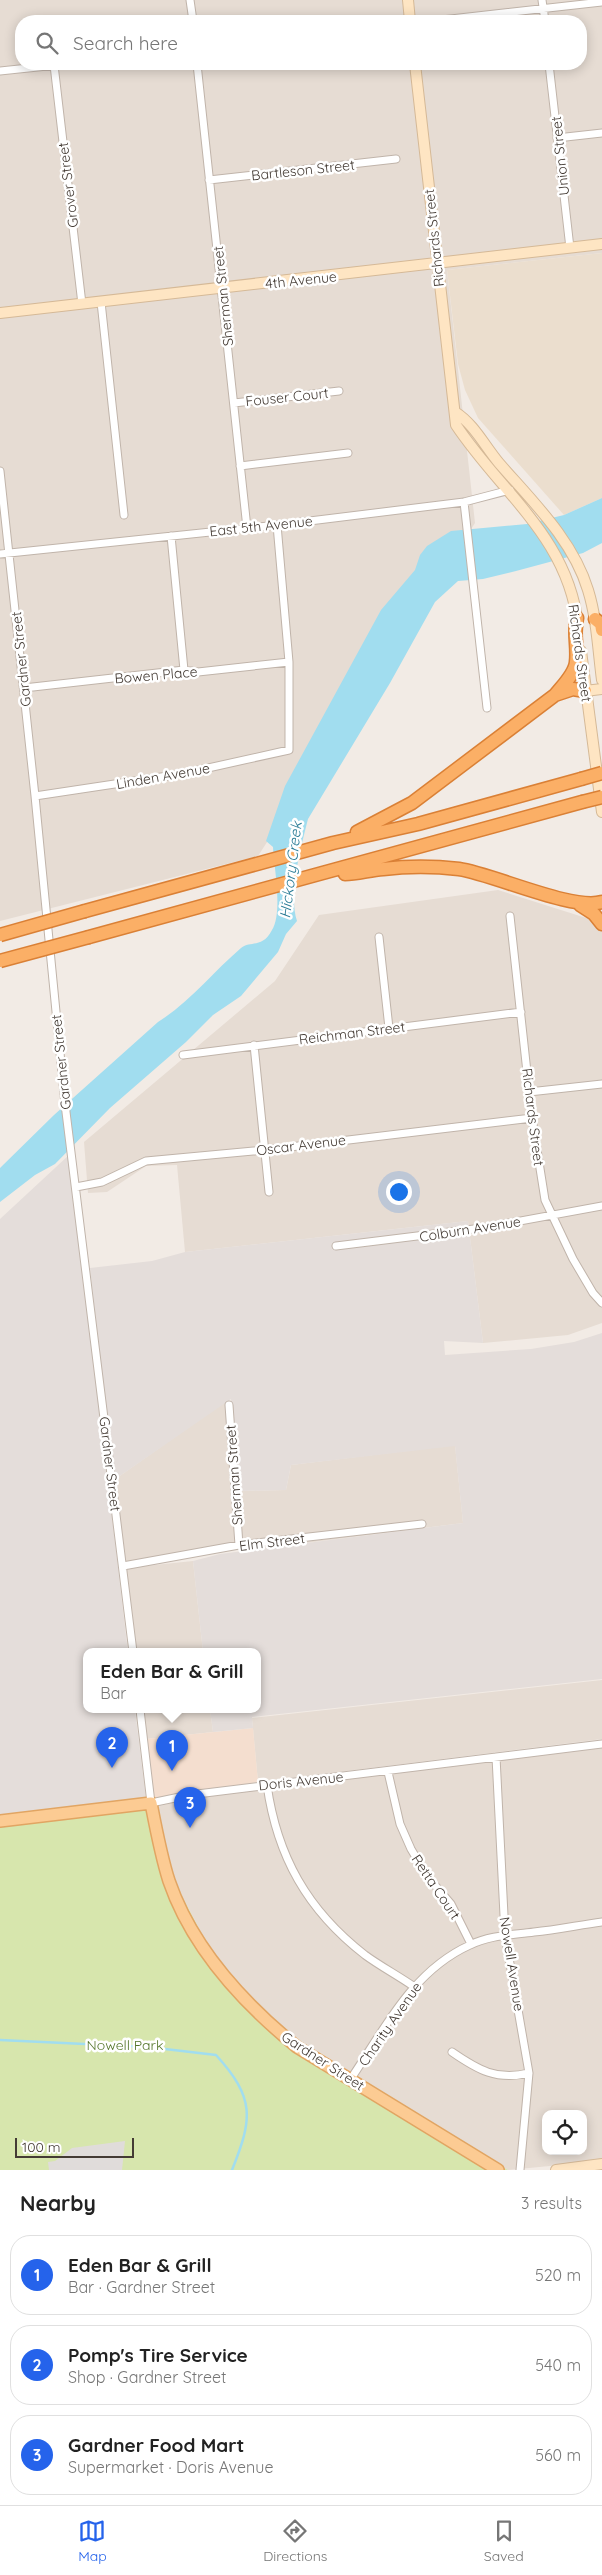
<!DOCTYPE html>
<meta charset="utf-8">
<style>
body{margin:0;font-family:Quicksand,sans-serif;background:#f2f2f2;color:#222}
.controls{position:absolute;right:15px;bottom:15px;display:grid;overflow:hidden;border-radius:10px;box-shadow:0 2px 12px #0003}
.controls button{width:45px;height:45px;display:grid;place-items:center;padding:0;border:0;border-bottom:1px solid #e0e0e0;background:#fff;color:#222;font:25px sans-serif}
.scale{position:absolute;left:15px;bottom:12px;width:119px;box-sizing:border-box;padding-left:5px;border:2px solid #443b34;border-top:0;font-size:14px;line-height:18px;white-space:nowrap;color:#443b34;-webkit-text-stroke:4px #fff;paint-order:stroke}
.you{position:absolute;left:398px;top:1191px;width:18px;height:18px;margin:-12px;border:4px solid #fff;border-radius:50%;background:#1a73e8;box-shadow:0 0 0 8px #1a73e833}
.badge{display:grid;place-items:center;width:32px;height:32px;border-radius:50%;background:#2563eb;color:#fff;font-size:16px;font-weight:700}
.pin{position:absolute;translate:-50% -41px;filter:drop-shadow(0 1px 2px #0008)}
.pin::after{content:'';position:absolute;top:26px;width:18px;height:15px;background:inherit;clip-path:polygon(0 0,100% 0,50% 100%)}
.popup{position:absolute;left:83px;top:1648px;width:178px;height:65px;box-sizing:border-box;display:grid;place-content:center;border-radius:10px;background:#fff;filter:drop-shadow(0 1px 4px #0005);font-size:16px;white-space:nowrap;color:#767676}
.popup b{font-size:19px;color:#222}
.popup::after{content:'';position:absolute;left:50%;top:100%;margin-left:-10px;border:10px solid transparent;border-top-color:#fff}
.list{margin:0;padding:0;list-style:none}
h2{display:flex;justify-content:space-between;align-items:center;height:65px;margin:0;padding:0 20px;font-size:21px}
h2 small{font-size:16px;font-weight:400;color:#767676}
.list li{display:grid;grid-template-columns:32px 1fr auto;gap:15px;align-items:center;box-sizing:border-box;height:80px;margin:0 10px 10px;padding:0 10px;border:1px solid #e0e0e0;border-radius:20px}
.list b{display:block;font-size:19px;white-space:nowrap}
.list p{margin:0;font-size:16px;white-space:nowrap;color:#767676}
.list em{font-size:16px;font-style:normal;color:#767676}
.icon{flex:none;width:28px;height:28px;fill:none;stroke:currentColor;stroke-width:2;stroke-linecap:round;stroke-linejoin:round}
.map{position:relative;flex:none;width:602px;height:2170px;overflow:hidden}
.search{position:absolute;background:#fff;box-shadow:0 2px 12px #0003;left:15px;right:15px;top:15px;height:55px;display:flex;align-items:center;gap:12px;box-sizing:border-box;padding:0 18px;border-radius:20px;color:#767676;font-size:19px}
.sheet{height:335px;background:#fff}
nav{display:flex;justify-content:space-around;align-items:center;box-sizing:border-box;height:70px;border-top:1px solid #e0e0e0;background:#fff;font-size:14px;color:#767676}
nav a{display:grid;justify-items:center;gap:2px}
nav .on{color:#2563eb}
.map>svg:first-child{display:block}
.residential{fill:#e6dcd3;fill-rule:evenodd}
.commercial{fill:#f4decf}
.industrial{fill:#e4ddda}
.education{fill:#ebdece}
.green{fill:#d7e6ad}
.parking{fill:#e0dcda}
.water{fill:#a1ddef}
.lines{fill:none;stroke-linecap:round;stroke-linejoin:round}
.stream{stroke:#a1ddef;stroke-width:2.5}
.street-casing{stroke:#c0b4aa;stroke-width:9}
.secondary-casing{stroke:#d5b997;stroke-width:12}
.primary-casing{stroke:#e1a563;stroke-width:14}
.highway-casing{stroke:#da8036;stroke-width:15}
.street{stroke:#fff;stroke-width:7}
.secondary{stroke:#fee5c3;stroke-width:10}
.primary{stroke:#fccb93;stroke-width:11}
.highway{stroke:#fbaf66;stroke-width:12}
.highway-bridge-casing{stroke:#da8036;stroke-width:15;stroke-linecap:butt}
.highway-bridge{stroke:#fbaf66;stroke-width:12}
.labels{text-anchor:middle;stroke-width:5;stroke-linejoin:round;paint-order:stroke}
.street-label{font-size:14px;fill:#443b34;stroke:#fff}
.park-label{font-size:14px;fill:#537529;stroke:#fff}
.water-label{font-size:15px;font-style:italic;fill:#2b7c96;stroke:#fff}
</style>
<div class="map">
<svg width="602" height="2170" viewBox="0 0 602 2170">
<rect width="100%" height="100%" fill="#f2ebe5"/>
<path class="residential" d="M 0,0 L 602,0 L 602,253 L 447,270 L 475,523 L 258,856 L 0,921 ZM 21,21 L 581,21 L 581,64 L 21,64 Z
M 498,890 L 602,923 L 602,1323 L 568,1335 L 483,1343 L 468,1221 L 185,1252 L 177,1165 L 146,1166 L 107,1192 L 88,1193 L 84,1142 L 275,981 L 319,915 Z
M 226,1401 L 236,1542 L 124,1563 L 114,1480 Z
M 455,1445 L 463,1523 L 242,1551 L 237,1491 L 286,1490 L 291,1465 Z
M 193,1561 L 203,1652 L 136,1652 L 126,1568 Z
M 602,1680 L 602,1739 L 258,1782 L 252,1718 Z
M 143,1710 L 210,1710 L 213,1732 L 146,1739 Z
M 602,1748 L 602,2161 L 508,2170 L 269,2024 L 216,1961 L 175,1883 L 156,1807 L 188,1799 ZM 546,2114 L 583,2114 L 583,2151 L 546,2151 Z"/>
<path class="commercial" d="M 253,1728 L 258,1782 L 153,1800 L 146,1739 Z"/>
<path class="industrial" d="M 69,1155 L 128,1652 L 87,1652 L 87,1710 L 135,1710 L 146,1799 L 0,1817 L 0,1219 Z
M 468,1221 L 483,1343 L 444,1341 L 445,1355 L 531,1349 L 574,1342 L 602,1333 L 602,1679 L 252,1717 L 253,1728 L 213,1732 L 210,1710 L 257,1710 L 257,1652 L 203,1652 L 193,1561 L 220,1554 L 463,1523 L 455,1446 L 291,1465 L 286,1490 L 237,1491 L 231,1399 L 114,1480 L 90,1268 L 152,1261 L 185,1252 Z"/>
<path class="education" d="M 602,253 L 602,498 L 564,515 L 478,418 L 465,390 L 458,364 L 447,270 Z"/>
<path class="green" d="M 156,1807 L 175,1883 L 216,1961 L 243,1992 L 303,2047 L 508,2170 L 0,2170 L 0,1825 Z"/>
<path class="parking" d="M 125,2141 L 122,2170 L 49,2170 L 48,2162 L 55,2161 L 72,2148 Z"/>
<path class="water" d="M 602,498 L 602,543 L 583,553 L 516,571 L 483,579 L 458,581 L 435,602 L 390,683 L 308,819 C 301,847 288,894 297,921 L 286,934 L 278,952 L 241,996 L 213,1015 L 186,1042 L 110,1108 L 55,1164 L 35,1175 L 0,1202 L 0,1168 L 54,1115 L 158,1022 C 190,1002 213,972 241,948 C 251,940 262,949 272,930 C 283,912 274,868 273,847 L 266,841 L 285,786 L 381,610 L 415,570 L 420,555 L 427,546 L 451,531 L 527,524 L 564,515 Z"/>
<g class="lines">
<path class="stream" d="M 0,2040 L 148,2047 L 216,2055 C 255,2098 253,2118 232,2170"/>
<defs>
<path id="street" d="M 190,0 L 193,21
M 542,0 L 545,21
M 433,21 L 602,2
M 197,64 L 247,528
M 549,64 L 570,248
M 54,65 L 82,304
M 0,71 L 66,64
M 557,138 L 602,133
M 209,180 L 396,159
M 101,302 L 124,515
M 234,403 L 339,391
M 240,466 L 348,453
M 0,471 L 35,796 L 65,1104 L 133,1652
M 464,502 L 487,708
M 171,536 L 184,670
M 0,554 L 277,525 L 464,502 L 510,490
M 24,688 L 184,670 L 198,672 L 289,662
M 35,796 L 181,774 L 289,750 L 289,662 L 277,525
M 510,916 L 532,1118 L 545,1200 L 573,1259 L 593,1293 L 602,1303
M 379,937 L 389,1028
M 254,1045 L 269,1192
M 183,1055 L 521,1012
M 529,1092 L 602,1084
M 76,1187 L 102,1182 L 146,1161 L 265,1150 L 532,1118
M 336,1246 L 482,1228 L 602,1206
M 229,1405 L 239,1545
M 123,1566 L 239,1545 L 422,1524
M 140,1710 L 151,1803 L 189,1795 L 602,1744
M 496,1757 L 505,1935 L 529,2073 L 520,2170
M 388,1772 L 400,1824 L 411,1849 L 427,1876 L 451,1904 L 471,1944
M 267,1785 C 277,1856 307,1910 365,1955 C 380,1966 397,1975 413,1986
M 452,2052 C 478,2070 497,2081 529,2073
M 350,2080 C 384,2030 412,1971 470,1945 C 490,1935 513,1935 534,1932 C 557,1930 579,1925 602,1922"/>
<path id="secondary" d="M 408,0 L 410,21
M 415,64 L 456,425 C 501,493 568,537 578,625
M 0,313 L 602,244
M 455,412 C 474,424 484,445 499,463 C 532,501 573,540 588,590 C 597,619 598,650 602,680
M 581,651 L 602,812
M 585,691 L 602,689
M 556,2170 L 602,2164"/>
<path id="primary" d="M 0,1821 L 151,1803 C 156,1829 161,1856 169,1881 C 192,1948 243,2003 297,2047 L 498,2170"/>
<path id="highway" d="M 595,619 L 601,624 L 602,630
M 555,695 C 562,686 575,674 576,662 C 578,646 573,633 577,618
M 357,832 L 412,803 L 555,695 L 573,689 L 585,691
M 345,874 C 357,874 370,870 383,869 C 407,866 434,866 459,869 C 493,874 573,911 602,902
M 580,905 L 594,914 L 602,924
M 85,911 L 333,843 L 418,824 L 581,779
M 89,937 L 582,802"/>
</defs>
<use href="#street" class="street-casing"/>
<use href="#secondary" class="secondary-casing"/>
<use href="#primary" class="primary-casing"/>
<use href="#highway" class="highway-casing"/>
<use href="#street" class="street"/>
<use href="#secondary" class="secondary"/>
<use href="#primary" class="primary"/>
<use href="#highway" class="highway"/>
<defs>
<path id="highway-bridge" d="M 581,779 L 602,773
M 582,802 L 602,797
M 0,935 L 85,911
M 0,961 L 89,937"/>
</defs>
<use href="#highway-bridge" class="highway-bridge-casing"/>
<use href="#highway-bridge" class="highway-bridge"/>
</g>
<g class="labels">
<g class="street-label">
<text transform="translate(560 156) rotate(-96)" y="5">Union Street</text>
<text transform="translate(303 170) rotate(-6)" y="5">Bartleson Street</text>
<text transform="translate(68 185) rotate(-97)" y="5">Grover Street</text>
<text transform="translate(434 238) rotate(-96)" y="5">Richards Street</text>
<text transform="translate(301 280) rotate(-6)" y="5">4th Avenue</text>
<text transform="translate(223 296) rotate(-96)" y="5">Sherman Street</text>
<text transform="translate(287 397) rotate(-6)" y="5">Fouser Court</text>
<text transform="translate(261 526) rotate(-6)" y="5">East 5th Avenue</text>
<text transform="translate(580 653) rotate(82)" y="5">Richards Street</text>
<text transform="translate(21 659) rotate(-96)" y="5">Gardner Street</text>
<text transform="translate(156 675) rotate(-5)" y="5">Bowen Place</text>
<text transform="translate(163 776) rotate(-10)" y="5">Linden Avenue</text>
<text transform="translate(352 1033) rotate(-7)" y="5">Reichman Street</text>
<text transform="translate(61 1062) rotate(-96)" y="5">Gardner Street</text>
<text transform="translate(533 1117) rotate(83)" y="5">Richards Street</text>
<text transform="translate(301 1145) rotate(-7)" y="5">Oscar Avenue</text>
<text transform="translate(470 1229) rotate(-9)" y="5">Colburn Avenue</text>
<text transform="translate(110 1464) rotate(83)" y="5">Gardner Street</text>
<text transform="translate(234 1475) rotate(-94)" y="5">Sherman Street</text>
<text transform="translate(272 1542) rotate(-7)" y="5">Elm Street</text>
<text transform="translate(301 1781) rotate(-6)" y="5">Doris Avenue</text>
<text transform="translate(436 1887) rotate(56)" y="5">Retta Court</text>
<text transform="translate(512 1964) rotate(81)" y="5">Nowell Avenue</text>
<text transform="translate(390 2024) rotate(-55)" y="5">Charity Avenue</text>
<text transform="translate(323 2061) rotate(33)" y="5">Gardner Street</text>
</g>
<g class="park-label">
<text x="125" y="2050">Nowell Park</text>
</g>
<g class="water-label">
<text transform="translate(291 870) rotate(-83)" y="5">Hickory Creek</text>
</g>
</g>
</svg>
<div class="controls">
<button><svg class="icon" aria-label="locate" viewBox="0 0 24 24"><circle cx="12" cy="12" r="6"/><path d="M12 2v4M12 18v4M2 12h4M18 12h4"/></svg></button>
</div>
<div class="scale">100 m</div>
<div class="you"></div>
<div class="pin badge" style="left:172px;top:1771px">1</div>
<div class="popup"><b>Eden Bar &amp; Grill</b>Bar</div>
<div class="pin badge" style="left:112px;top:1768px">2</div>
<div class="pin badge" style="left:190px;top:1828px">3</div>
<div class="search"><svg class="icon" aria-label="search" viewBox="0 0 24 24"><circle cx="10" cy="10" r="6"/><path d="M15 15l6 6"/></svg>Search here</div>
</div>
<section class="sheet">
<h2>Nearby<small>3 results</small></h2>
<ul class="list">
<li><span class="badge">1</span><div><b>Eden Bar &amp; Grill</b><p>Bar · Gardner Street</p></div><em>520 m</em></li>
<li><span class="badge">2</span><div><b>Pomp's Tire Service</b><p>Shop · Gardner Street</p></div><em>540 m</em></li>
<li><span class="badge">3</span><div><b>Gardner Food Mart</b><p>Supermarket · Doris Avenue</p></div><em>560 m</em></li>
</ul>
</section>
<nav>
<a class="on"><svg class="icon" aria-label="map" viewBox="0 0 24 24"><path d="M3 6l6-2 6 2 6-2v14l-6 2-6-2-6 2zM9 4v14M15 6v14"/></svg>Map</a>
<a><svg class="icon" aria-label="directions" viewBox="0 0 24 24"><path d="M12 3l9 9-9 9-9-9zM9 14v-3h6M13 9l2 2-2 2"/></svg>Directions</a>
<a><svg class="icon" aria-label="saved" viewBox="0 0 24 24"><path d="M7 4h10v16l-5-4-5 4z"/></svg>Saved</a>
</nav>
